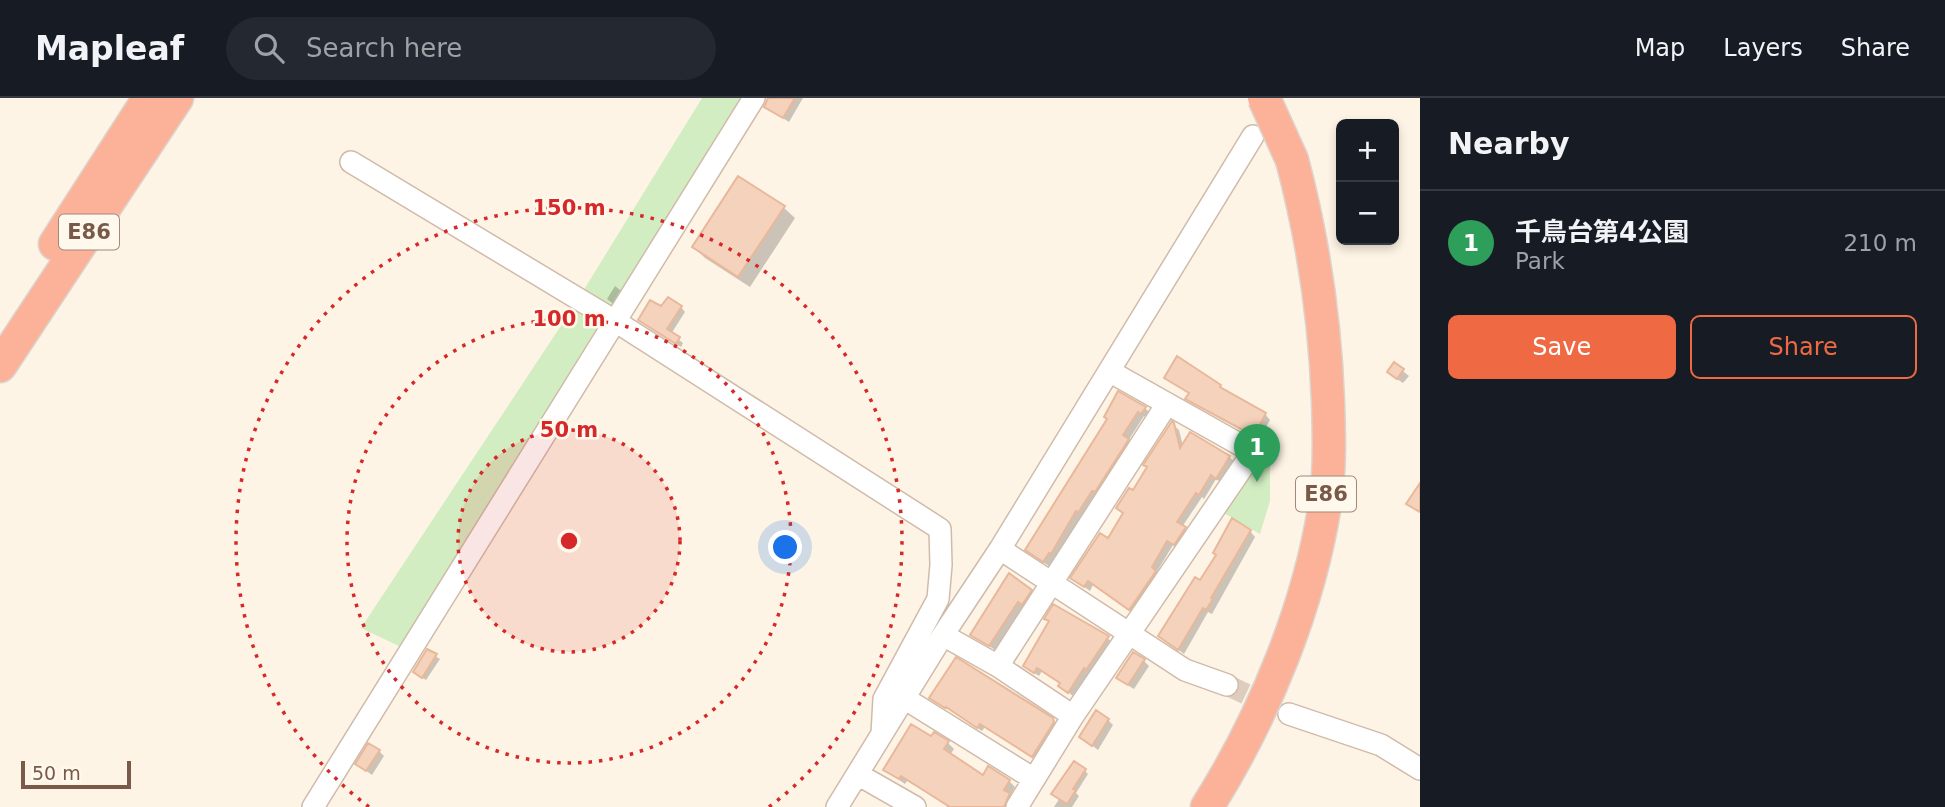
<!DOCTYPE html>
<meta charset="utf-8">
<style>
body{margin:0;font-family:"DejaVu Sans","Noto Sans JP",sans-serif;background:#242831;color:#f1f3f6}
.controls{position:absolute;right:21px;top:21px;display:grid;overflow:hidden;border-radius:10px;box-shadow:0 4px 10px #0003}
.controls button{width:63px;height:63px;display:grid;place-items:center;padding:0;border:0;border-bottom:2px solid #363941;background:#171b24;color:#f1f3f6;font:35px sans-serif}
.scale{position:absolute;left:21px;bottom:18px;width:110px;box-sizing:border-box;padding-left:7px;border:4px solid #795948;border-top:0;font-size:19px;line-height:24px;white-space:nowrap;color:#795948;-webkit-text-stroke:5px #fff8ed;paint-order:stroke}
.you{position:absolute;left:786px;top:450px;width:24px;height:24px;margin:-18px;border:5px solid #fff;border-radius:50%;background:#1a73e8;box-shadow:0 0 0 10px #1a73e833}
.badge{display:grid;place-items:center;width:46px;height:46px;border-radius:50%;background:#ef6943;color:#fff;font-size:23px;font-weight:700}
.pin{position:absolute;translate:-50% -58px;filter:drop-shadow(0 2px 4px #0008)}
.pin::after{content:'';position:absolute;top:37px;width:24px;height:21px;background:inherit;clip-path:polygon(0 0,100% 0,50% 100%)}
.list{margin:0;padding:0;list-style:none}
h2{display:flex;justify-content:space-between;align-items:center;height:91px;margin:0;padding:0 28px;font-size:30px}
h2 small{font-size:23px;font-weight:400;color:#9ea1a6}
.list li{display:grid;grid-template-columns:46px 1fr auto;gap:21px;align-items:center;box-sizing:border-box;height:105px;padding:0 28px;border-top:2px solid #363941}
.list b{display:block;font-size:26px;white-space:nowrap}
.list p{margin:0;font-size:23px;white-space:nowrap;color:#9ea1a6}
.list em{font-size:23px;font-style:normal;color:#9ea1a6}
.actions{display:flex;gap:14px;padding:21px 28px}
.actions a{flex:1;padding:16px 0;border:2px solid #ef6943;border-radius:10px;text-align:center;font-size:24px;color:#ef6943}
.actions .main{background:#ef6943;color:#fff}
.icon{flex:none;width:38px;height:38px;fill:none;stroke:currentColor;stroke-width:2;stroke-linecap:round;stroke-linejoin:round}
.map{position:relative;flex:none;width:1420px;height:709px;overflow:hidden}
header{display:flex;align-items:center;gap:42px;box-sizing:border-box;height:98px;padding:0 35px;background:#171b24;border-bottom:2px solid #363941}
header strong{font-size:33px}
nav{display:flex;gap:38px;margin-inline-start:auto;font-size:24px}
.search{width:490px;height:63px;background:#242831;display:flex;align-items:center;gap:18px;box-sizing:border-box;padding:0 24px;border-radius:38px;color:#9ea1a6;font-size:26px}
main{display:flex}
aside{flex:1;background:#171b24}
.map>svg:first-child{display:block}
.green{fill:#d3edc2}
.shadow{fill:#0003}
.building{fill:#f5d2bb;stroke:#e9b89a;stroke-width:2}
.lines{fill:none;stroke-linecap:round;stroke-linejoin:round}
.minor-tunnel{stroke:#ddcdbe;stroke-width:21;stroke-dasharray:21 10;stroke-linecap:butt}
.minor-casing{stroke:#d0bbaa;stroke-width:24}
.highway-casing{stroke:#dcd4cf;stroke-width:35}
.minor{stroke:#fff;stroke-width:21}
.highway{stroke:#fcb298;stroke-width:32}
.highway-bridge-casing{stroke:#dcd4cf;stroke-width:35;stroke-linecap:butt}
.highway-bridge{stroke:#fcb298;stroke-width:32}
.ring{fill:none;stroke:#d62828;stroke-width:3.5;stroke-dasharray:3.5 7}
.labels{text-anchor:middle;stroke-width:5;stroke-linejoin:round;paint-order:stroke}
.shield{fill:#fff8ed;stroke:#a1897a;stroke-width:2}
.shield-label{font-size:21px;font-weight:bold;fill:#795948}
.centre{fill:#d62828;stroke:#fff8ed;stroke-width:3.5}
.ring-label{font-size:21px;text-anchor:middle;font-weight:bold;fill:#d62828;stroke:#fff8ed;stroke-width:5;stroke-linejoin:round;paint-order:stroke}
</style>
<header>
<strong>Mapleaf</strong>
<div class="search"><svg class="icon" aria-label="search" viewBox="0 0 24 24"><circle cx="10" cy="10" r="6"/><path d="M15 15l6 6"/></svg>Search here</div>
<nav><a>Map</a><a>Layers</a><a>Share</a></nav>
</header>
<main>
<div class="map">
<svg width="1420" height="709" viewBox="0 0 1420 709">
<rect width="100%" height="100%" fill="#fef4e5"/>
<path class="green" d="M 702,0 L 749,0 L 405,551 L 361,530 L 572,211 Z
M 1259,358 L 1270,365 L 1270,403 L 1260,436 L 1224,415 Z"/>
<path class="shadow" d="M 771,0 L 803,0 L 789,24 L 766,9 Z
M 783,109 L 795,120 L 750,189 L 705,160 L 694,149 Z
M 615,188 L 625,196 L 617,209 L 607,201 Z
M 681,209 L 685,214 L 671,236 L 683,245 L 681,249 L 640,222 L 662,211 Z
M 1394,266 L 1409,278 L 1403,285 L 1394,279 Z
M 1166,280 L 1220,289 L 1226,294 L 1265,316 L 1270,322 L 1259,342 L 1193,306 L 1188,301 L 1191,296 Z
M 1145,310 L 1150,315 L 1147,320 L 1144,318 L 1128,343 L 1133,348 L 1049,468 L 1032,457 L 1109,321 Z
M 1172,326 L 1179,332 L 1183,348 L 1229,359 L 1235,364 L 1222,385 L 1216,381 L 1204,401 L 1202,399 L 1182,429 L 1190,436 L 1180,451 L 1173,447 L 1156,475 L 1160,480 L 1135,516 L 1093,487 L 1090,493 L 1072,480 L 1109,442 Z
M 1250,433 L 1255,439 L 1212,516 L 1208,514 L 1184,556 L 1160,538 L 1200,484 Z
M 1031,493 L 1036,498 L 1024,508 L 995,552 L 973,537 Z
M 1107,540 L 1112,544 L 1073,598 L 1060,588 L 1062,586 L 1042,573 L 1039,578 L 1030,572 Z
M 427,553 L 440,561 L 426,582 L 418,577 Z
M 1144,563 L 1149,568 L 1134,591 L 1124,585 Z
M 931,600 L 1052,622 L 1057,627 L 1037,663 L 985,629 L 982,633 Z
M 1108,622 L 1113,627 L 1098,652 L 1081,639 Z
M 931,641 L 948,645 L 954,651 L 950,657 L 984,680 L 1009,683 L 1015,689 L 1010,698 L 1015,703 L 1013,709 L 947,709 L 944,704 L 907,683 L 905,686 L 885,672 Z
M 379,653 L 384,658 L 372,677 L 357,666 Z
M 1084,672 L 1088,676 L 1076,695 L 1079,698 L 1072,709 L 1054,709 L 1059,701 L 1053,696 Z"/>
<path class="building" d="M 768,0 L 795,0 L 783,20 L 764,9 Z
M 738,78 L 785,108 L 738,179 L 692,149 Z
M 668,199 L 682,208 L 667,231 L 680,239 L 676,246 L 638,222 L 650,202 L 661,208 Z
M 1177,258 L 1221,287 L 1220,289 L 1266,315 L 1254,338 L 1185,301 L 1189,295 L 1164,280 Z
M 1394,264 L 1404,271 L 1397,281 L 1387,274 Z
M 1118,293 L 1146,309 L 1141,316 L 1138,314 L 1123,337 L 1129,341 L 1095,394 L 1092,393 L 1078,415 L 1076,413 L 1051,456 L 1049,455 L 1043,464 L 1025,452 L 1107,321 L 1104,319 Z
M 1172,323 L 1174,325 L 1180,350 L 1190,334 L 1230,358 L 1216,381 L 1211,377 L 1199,397 L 1196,395 L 1177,424 L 1186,429 L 1174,447 L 1167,443 L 1152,469 L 1156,473 L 1129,512 L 1088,483 L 1084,489 L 1070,480 L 1100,435 L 1108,440 L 1123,415 L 1116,410 L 1129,390 L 1133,392 L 1147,369 L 1143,367 Z
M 1420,385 L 1420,414 L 1406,406 Z
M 1232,420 L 1251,432 L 1211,500 L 1213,501 L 1206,512 L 1203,510 L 1178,552 L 1158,538 L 1195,479 L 1200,482 L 1216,457 L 1213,455 Z
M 1009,475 L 1032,492 L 1022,507 L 1018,504 L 989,548 L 970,537 Z
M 1053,506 L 1109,538 L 1086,572 L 1084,570 L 1068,595 L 1058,588 L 1060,585 L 1037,570 L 1034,575 L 1023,568 L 1049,523 L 1044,521 Z
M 427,551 L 437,556 L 422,580 L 413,574 Z
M 1133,554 L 1145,561 L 1128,587 L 1116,580 Z
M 956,559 L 1053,620 L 1054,624 L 1032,659 L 980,626 L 977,630 L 946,609 L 945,610 L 929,600 Z
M 1096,612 L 1109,621 L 1092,648 L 1079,639 Z
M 911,626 L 931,638 L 934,634 L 949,643 L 944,651 L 983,677 L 988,668 L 1010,682 L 1004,692 L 1010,695 L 1004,709 L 950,709 L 901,678 L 899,681 L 883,672 Z
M 368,645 L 380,652 L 366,673 L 355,666 Z
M 1074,663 L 1086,671 L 1073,691 L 1076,692 L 1067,706 L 1051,696 Z"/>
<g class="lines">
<path class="minor-tunnel" d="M 1227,587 L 1275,610"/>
<defs>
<path id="minor" d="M 351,64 L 615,223 L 940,431 L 941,467 L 938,501 L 884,601 L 882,636
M 1000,451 L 1185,572 L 1227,587
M 943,537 L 998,568 L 1073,618
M 998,568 L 1167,306
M 904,600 L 1034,681
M 1289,616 L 1381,647 L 1420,671
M 859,677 L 915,709
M 313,709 L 754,0
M 837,709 L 943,537 L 1000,451 L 1253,38
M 1017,709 L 1073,618 L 1253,354 L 1109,273"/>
<path id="highway" d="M 55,146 L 149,0
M 0,268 L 177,0
M 1207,709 C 1264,619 1311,505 1326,399 C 1330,367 1329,335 1328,303 C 1325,222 1313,141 1292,62"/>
</defs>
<use href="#minor" class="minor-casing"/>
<use href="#highway" class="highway-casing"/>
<use href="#minor" class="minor"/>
<use href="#highway" class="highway"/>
<defs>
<path id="highway-bridge" d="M 1264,0 L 1292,62"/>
</defs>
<use href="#highway-bridge" class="highway-bridge-casing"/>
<use href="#highway-bridge" class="highway-bridge"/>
</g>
<circle cx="569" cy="443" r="111" fill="#d62828" fill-opacity=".12"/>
<g class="ring">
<circle cx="569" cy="443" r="111"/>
<circle cx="569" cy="443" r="222"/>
<path d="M369 709A333 333 0 1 1 769 709"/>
</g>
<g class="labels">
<g class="shield">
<rect x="59" y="116.5" width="60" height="35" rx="5"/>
<rect x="1296" y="378.5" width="60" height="35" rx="5"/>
</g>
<g class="shield-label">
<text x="89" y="141">E86</text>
<text x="1326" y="403">E86</text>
</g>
</g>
<circle cx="569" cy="443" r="10" class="centre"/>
<g class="ring-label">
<text x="569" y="117">150 m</text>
<text x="569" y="228">100 m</text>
<text x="569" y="339">50 m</text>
</g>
</svg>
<div class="controls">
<button>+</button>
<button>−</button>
</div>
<div class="scale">50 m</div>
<div class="you"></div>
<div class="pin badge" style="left:1257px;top:384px;background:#2e9e5b">1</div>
</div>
<aside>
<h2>Nearby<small></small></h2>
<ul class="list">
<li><span class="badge" style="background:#2e9e5b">1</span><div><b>千鳥台第4公園</b><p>Park</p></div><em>210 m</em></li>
</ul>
<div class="actions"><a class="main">Save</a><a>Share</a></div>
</aside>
</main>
